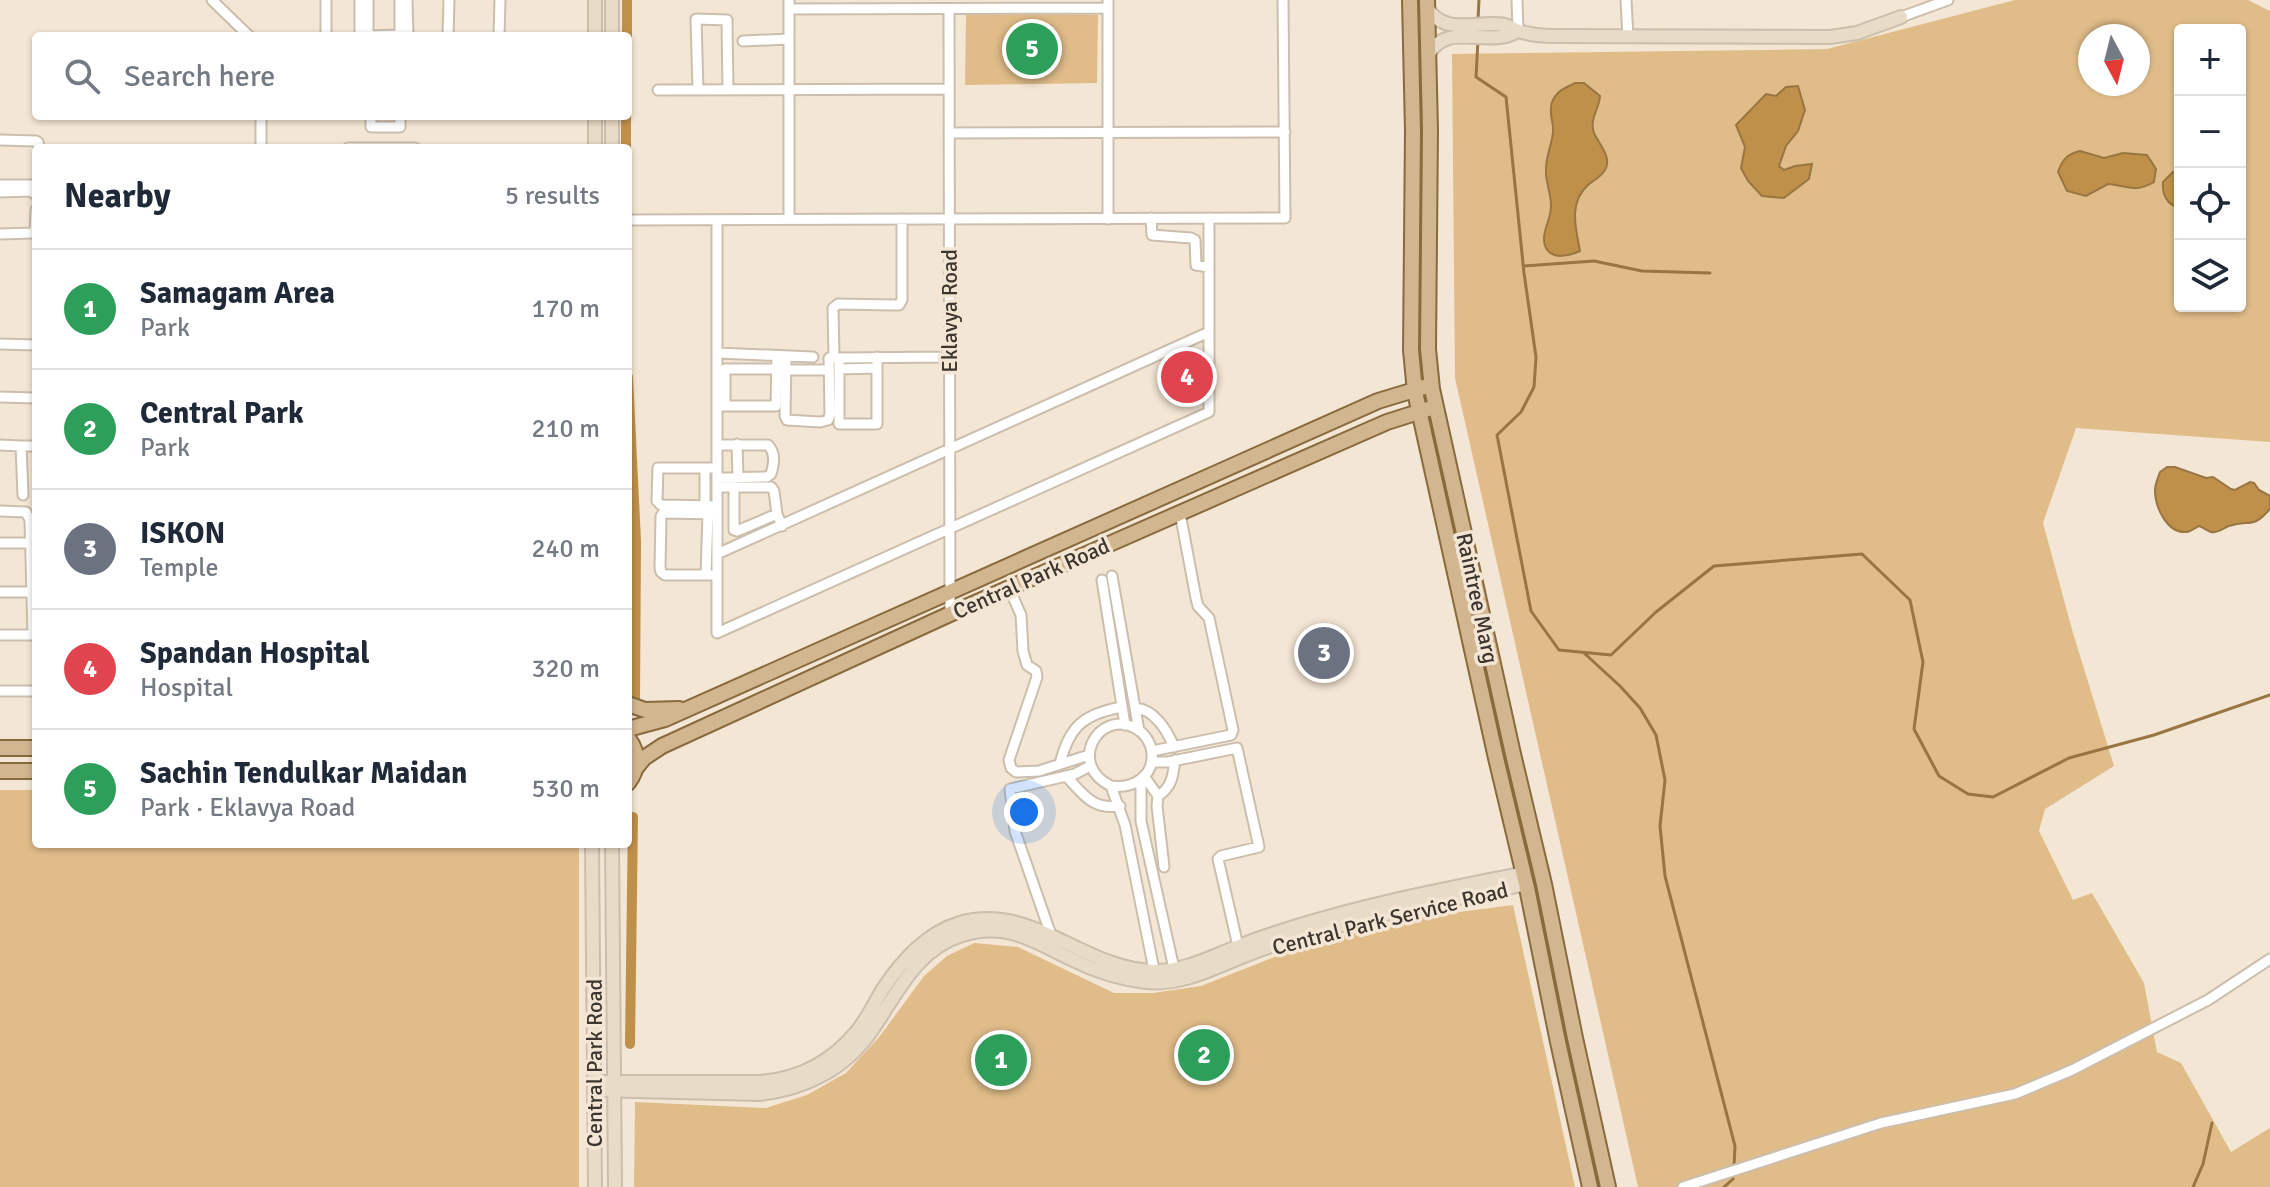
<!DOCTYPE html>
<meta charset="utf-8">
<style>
body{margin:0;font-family:Signika,sans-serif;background:#f2f2f3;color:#1f2937}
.controls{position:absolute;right:24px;top:24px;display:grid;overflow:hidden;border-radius:8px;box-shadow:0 2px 6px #0004}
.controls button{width:72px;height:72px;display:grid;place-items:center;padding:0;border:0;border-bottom:2px solid #e0e1e3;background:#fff;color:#1f2937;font:40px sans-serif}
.compass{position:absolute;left:2078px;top:24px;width:72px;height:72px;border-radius:50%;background:#fff;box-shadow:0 2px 6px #0004;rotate:173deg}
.you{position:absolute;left:1024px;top:812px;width:28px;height:28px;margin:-20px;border:6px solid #fff;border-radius:50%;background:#1a73e8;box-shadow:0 0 0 12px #1a73e833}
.badge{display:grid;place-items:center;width:52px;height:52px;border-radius:50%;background:#3a768d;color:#fff;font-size:26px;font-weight:700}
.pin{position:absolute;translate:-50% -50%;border:4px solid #fff;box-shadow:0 2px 8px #0006}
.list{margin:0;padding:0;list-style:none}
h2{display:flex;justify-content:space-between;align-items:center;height:104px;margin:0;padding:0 32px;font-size:34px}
h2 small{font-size:26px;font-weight:400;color:#747a83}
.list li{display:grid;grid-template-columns:52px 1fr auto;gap:24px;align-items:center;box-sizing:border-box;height:120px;padding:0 32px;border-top:2px solid #e0e1e3}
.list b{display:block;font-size:30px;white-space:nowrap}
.list p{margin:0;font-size:26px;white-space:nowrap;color:#747a83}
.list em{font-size:26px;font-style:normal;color:#747a83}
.icon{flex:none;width:44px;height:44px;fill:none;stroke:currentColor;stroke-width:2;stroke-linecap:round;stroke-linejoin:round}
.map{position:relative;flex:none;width:2270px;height:1187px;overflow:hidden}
.search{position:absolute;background:#fff;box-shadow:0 2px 6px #0004;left:32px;top:32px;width:600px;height:88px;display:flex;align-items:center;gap:20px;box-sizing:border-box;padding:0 28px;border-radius:8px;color:#747a83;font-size:30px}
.panel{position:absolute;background:#fff;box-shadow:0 2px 6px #0004;left:32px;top:144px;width:600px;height:704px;border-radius:8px}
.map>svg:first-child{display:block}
.green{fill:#e0bc89;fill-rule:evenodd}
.water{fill:#bf9049;stroke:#987541;stroke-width:2}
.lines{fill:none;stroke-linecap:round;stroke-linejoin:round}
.stream{stroke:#987541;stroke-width:3}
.canal{stroke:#bf9049;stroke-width:10}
.street-casing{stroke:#cbbead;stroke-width:13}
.secondary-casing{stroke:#cbbead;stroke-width:16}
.primary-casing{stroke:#896a3d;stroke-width:18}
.street{stroke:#fff;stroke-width:9}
.secondary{stroke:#e8dbc7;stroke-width:12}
.primary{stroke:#d1b68f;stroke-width:14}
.labels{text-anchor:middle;stroke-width:7;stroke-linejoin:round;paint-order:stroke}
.street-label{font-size:22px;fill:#3c362f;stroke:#f4e6d4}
</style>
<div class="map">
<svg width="2270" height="1187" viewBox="0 0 2270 1187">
<rect width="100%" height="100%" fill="#f4e6d4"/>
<path class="green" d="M 2015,0 L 2248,0 L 2270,11 L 2270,442 L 2076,428 L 2043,523 L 2073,633 L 2114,766 L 2045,809 L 2039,831 L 2073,900 L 2092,893 L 2144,983 L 2157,1052 L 2181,1063 L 2231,1152 L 2270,1128 L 2270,1187 L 1638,1187 L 1455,378 L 1452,54 L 1827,49 ZM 2180,30 L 2240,30 L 2240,306 L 2180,306 ZM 2090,36 L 2138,36 L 2138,84 L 2090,84 Z
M 966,14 L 1098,15 L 1097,83 L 965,85 Z
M 0,790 L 36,790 L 36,844 L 579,844 L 579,1187 L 0,1187 Z
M 1513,905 L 1575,1187 L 634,1187 L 635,1102 L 766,1108 L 807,1095 L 846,1073 L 880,1036 L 924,976 L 947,956 L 974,943 L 1018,947 L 1114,993 L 1153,993 L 1201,986 L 1297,948 L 1413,918 Z"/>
<path class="water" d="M 1575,83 L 1584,83 L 1600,96 C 1599,110 1589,119 1594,133 C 1599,144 1611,156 1606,168 C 1603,176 1594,180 1588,185 C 1568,203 1576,229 1580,251 C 1569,256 1553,260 1546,248 C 1539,235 1552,219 1551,205 C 1551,193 1545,181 1546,169 C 1546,156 1552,144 1553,132 C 1554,122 1548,112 1552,102 C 1557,91 1564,88 1575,83 Z
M 1798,86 L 1805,110 L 1798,131 L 1786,146 L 1779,166 L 1784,170 L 1795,166 L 1812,164 L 1809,179 L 1784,198 L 1762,196 L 1748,181 L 1741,168 L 1745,147 L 1736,125 L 1766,94 L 1776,96 L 1786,87 Z
M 2080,151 L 2104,158 L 2123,153 L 2147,155 L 2156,169 L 2154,182 C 2136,193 2128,186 2108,184 L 2086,196 L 2067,191 L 2058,172 C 2062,160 2067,154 2080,151 Z
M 2180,170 L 2180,207 C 2167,206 2162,194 2163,182 L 2173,172 Z
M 2167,467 L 2175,467 L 2206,478 L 2213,477 L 2231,489 L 2235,490 L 2250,482 L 2254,483 L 2259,490 L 2270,496 L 2270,509 C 2252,530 2250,519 2229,526 C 2222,528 2219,534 2211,532 C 2210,532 2200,526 2199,526 C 2195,528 2192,531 2187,532 C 2167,534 2155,507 2155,490 C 2155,484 2158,478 2160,472 Z"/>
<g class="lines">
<path class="stream" d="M 1478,20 L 1479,0
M 1478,40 L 1476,77 L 1506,97 L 1524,273 L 1536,357 L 1534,387 L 1521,412 L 1497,435 L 1531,611 L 1559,650 L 1611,655 L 1656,612 L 1714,566 L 1862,554 L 1910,600 L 1923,662 L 1914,729 L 1939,776 L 1968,794 L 1993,797 L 2069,758 L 2154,735 L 2270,695
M 1523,266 L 1594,261 L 1642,271 L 1710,273
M 1584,653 L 1620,686 L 1640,708 L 1656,735 L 1665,780 L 1660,826 L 1665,876 L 1735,1146 L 1734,1167
M 1724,1187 L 1733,1179 L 1733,1175
M 2193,1187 L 2203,1164 L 2212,1123"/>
<path class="canal" d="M 627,36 L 627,0
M 626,148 L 626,116
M 628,377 L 636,541 L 635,702
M 630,1044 L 633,817"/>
<defs>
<path id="street" d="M 212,0 L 249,36
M 326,0 L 326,36
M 368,0 L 368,36
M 407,0 L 408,36
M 789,0 L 789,219
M 1108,0 L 1108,219
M 1517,0 L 1518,31
M 1626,0 L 1628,37
M 789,9 L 1108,8
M 949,9 L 950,614
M 1901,17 L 1948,0
M 360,36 L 360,0
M 368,36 L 400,35
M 400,36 L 400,0
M 448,36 L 449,0
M 499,36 L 500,0
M 743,41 L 789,39
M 658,90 L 949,89
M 698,90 L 696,19 L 727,20 L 728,90
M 371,116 L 371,127 L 400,127 L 400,116
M 949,133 L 1285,132
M 0,140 L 36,141 L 38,142 L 39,148
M 261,148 L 261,116
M 348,148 L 415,148
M 0,185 L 36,185
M 0,192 L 31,191 L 36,195
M 1151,218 L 1152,235 L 1191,238 L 1195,240 L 1196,265 L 1208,267
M 628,220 L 1285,218 L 1283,0
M 717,220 L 717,633 L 1209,412 L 1209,218
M 0,234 L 33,233 L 35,231 L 36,210
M 0,344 L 36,345
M 717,353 L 813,357
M 786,356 L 785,416 L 787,420 L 820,422 L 828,420 L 830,414 L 829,358
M 834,358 L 833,308 L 838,304 L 894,305 L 899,305 L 902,300 L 902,219
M 837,358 L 949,357
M 839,358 L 839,424 L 877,424 L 877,357
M 839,369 L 877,368
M 786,370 L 829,370
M 0,397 L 36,398
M 717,406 L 776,406 L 777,356
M 725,406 L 725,369 L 777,369
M 737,444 L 738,477
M 0,445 L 21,446 L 23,495
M 21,446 L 36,446
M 717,468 L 658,468 L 657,501 L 661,505 L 717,506
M 717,478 L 767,477 L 771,474 C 774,464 776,453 768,445 L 717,445
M 734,486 L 734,530 L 737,531 L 777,514
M 717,487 L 771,487 L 774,491 L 777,514 L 782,526
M 705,506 L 705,468
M 0,511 L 26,512 L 30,520 L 33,635
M 0,543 L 31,543
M 717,554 L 1209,332
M 706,575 L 708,514
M 717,575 L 665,575 L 661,572 L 660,568 L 661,516 L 663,513 L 717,514
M 1112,576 L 1139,731
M 1102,580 L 1125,725
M 1009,588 L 1021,615 L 1023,651 L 1027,665 L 1036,671 L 1037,677 L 1009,760 L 1011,768 L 1016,772 L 1039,771 L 1089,755
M 0,592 L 31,592
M 0,635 L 36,635
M 0,691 L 36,691
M 1135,708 C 1154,709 1167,730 1174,747
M 1152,751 L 1231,735 L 1233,730 L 1209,618 L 1198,606 L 1196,598 L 1180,513
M 1152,762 L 1168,762 L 1237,748 L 1259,847 L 1221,856 L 1218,859 L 1238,946
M 1060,764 C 1069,726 1084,714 1122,707
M 1066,776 C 1084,795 1092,810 1120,806
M 1144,776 L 1158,796 L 1157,806 L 1164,867
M 1141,780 L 1141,821 L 1175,973
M 1111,786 C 1132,789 1154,777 1152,753 C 1151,743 1145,733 1135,728 C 1098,709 1067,765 1111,786 L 1125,825 L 1155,975
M 1158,796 C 1172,787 1173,776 1175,760
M 1051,935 L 1015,831 L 1010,789 L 1075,774 L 1090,766
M 1683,1187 L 1881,1123 L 2015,1094 L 2072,1070 L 2208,1000 L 2270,959"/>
<path id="secondary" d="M 595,0 L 595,36
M 1427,7 C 1443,37 1478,20 1505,25 C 1509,26 1512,28 1516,30 C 1529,35 1542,36 1555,36 L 1830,37 L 1857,33 L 1901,17
M 612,36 L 612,0
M 1428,55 C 1445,24 1478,43 1506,36 C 1510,35 1514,33 1518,31
M 595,148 L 595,116
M 612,148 L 612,116
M 592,844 L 595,1187
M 612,844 L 615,1187
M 594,1082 L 760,1082 C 799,1079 833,1061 858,1030 C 868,1017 875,1002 883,989 C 901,961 928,932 960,923 C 1033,902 1084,971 1156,971 C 1185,971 1210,957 1237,947 C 1255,939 1275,933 1294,927 C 1369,903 1447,889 1524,873
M 594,1090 L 760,1094 C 806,1089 846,1068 872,1030 C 897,994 916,949 962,935 C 1006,921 1033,941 1071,959 C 1093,970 1121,979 1146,982 C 1180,985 1208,971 1239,958 C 1259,950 1280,942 1302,936 C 1375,914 1451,900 1526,884"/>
<path id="primary" d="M 1410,0 L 1413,131 L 1411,350 L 1415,392 L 1496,758 L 1527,888 L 1558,1042 L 1590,1187
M 1427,0 L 1430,130 L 1428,349 L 1432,389 L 1513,754 L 1544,884 L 1575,1038 L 1608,1187
M 628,704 L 645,710 L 679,709
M 628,729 L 665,719 L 1378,401 L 1424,387
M 628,738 C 639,753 639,768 628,783
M 0,748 L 36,748
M 636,768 L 644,758 L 662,746 L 950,614 L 1387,422 L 1428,409
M 0,771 L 36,771"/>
</defs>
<use href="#street" class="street-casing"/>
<use href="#secondary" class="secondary-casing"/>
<use href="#primary" class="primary-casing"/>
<use href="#street" class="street"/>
<use href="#secondary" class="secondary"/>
<use href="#primary" class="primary"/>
</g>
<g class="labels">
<g class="street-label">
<text transform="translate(949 311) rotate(-90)" y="8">Eklavya Road</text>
<text transform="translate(1031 578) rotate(-24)" y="8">Central Park Road</text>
<text transform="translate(1478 598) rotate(78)" y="8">Raintree Marg</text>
<text transform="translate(1390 918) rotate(-14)" y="8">Central Park Service Road</text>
<text transform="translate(594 1063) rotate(-90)" y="8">Central Park Road</text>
</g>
</g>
</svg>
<div class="controls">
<button>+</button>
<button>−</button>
<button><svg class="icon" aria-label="locate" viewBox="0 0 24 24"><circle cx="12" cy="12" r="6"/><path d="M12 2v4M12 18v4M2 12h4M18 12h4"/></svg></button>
<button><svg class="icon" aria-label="layers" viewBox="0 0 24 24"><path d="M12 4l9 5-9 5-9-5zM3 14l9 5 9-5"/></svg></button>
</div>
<svg class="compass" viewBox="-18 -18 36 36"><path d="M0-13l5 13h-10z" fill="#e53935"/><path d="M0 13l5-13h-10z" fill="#747a83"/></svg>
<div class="you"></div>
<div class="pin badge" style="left:1001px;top:1060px;background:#2e9e5b">1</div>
<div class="pin badge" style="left:1204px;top:1055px;background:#2e9e5b">2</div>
<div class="pin badge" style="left:1324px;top:653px;background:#6b7280">3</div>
<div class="pin badge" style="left:1187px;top:377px;background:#e0444e">4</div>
<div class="pin badge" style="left:1032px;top:49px;background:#2e9e5b">5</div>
<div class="search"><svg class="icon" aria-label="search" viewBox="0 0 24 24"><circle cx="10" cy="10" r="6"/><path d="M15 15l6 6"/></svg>Search here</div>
<section class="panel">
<h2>Nearby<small>5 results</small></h2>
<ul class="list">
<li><span class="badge" style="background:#2e9e5b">1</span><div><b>Samagam Area</b><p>Park</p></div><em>170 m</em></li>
<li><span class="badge" style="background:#2e9e5b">2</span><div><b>Central Park</b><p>Park</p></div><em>210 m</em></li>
<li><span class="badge" style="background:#6b7280">3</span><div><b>ISKON</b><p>Temple</p></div><em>240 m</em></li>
<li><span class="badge" style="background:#e0444e">4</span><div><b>Spandan Hospital</b><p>Hospital</p></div><em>320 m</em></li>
<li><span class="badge" style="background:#2e9e5b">5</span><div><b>Sachin Tendulkar Maidan</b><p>Park · Eklavya Road</p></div><em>530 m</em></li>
</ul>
</section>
</div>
